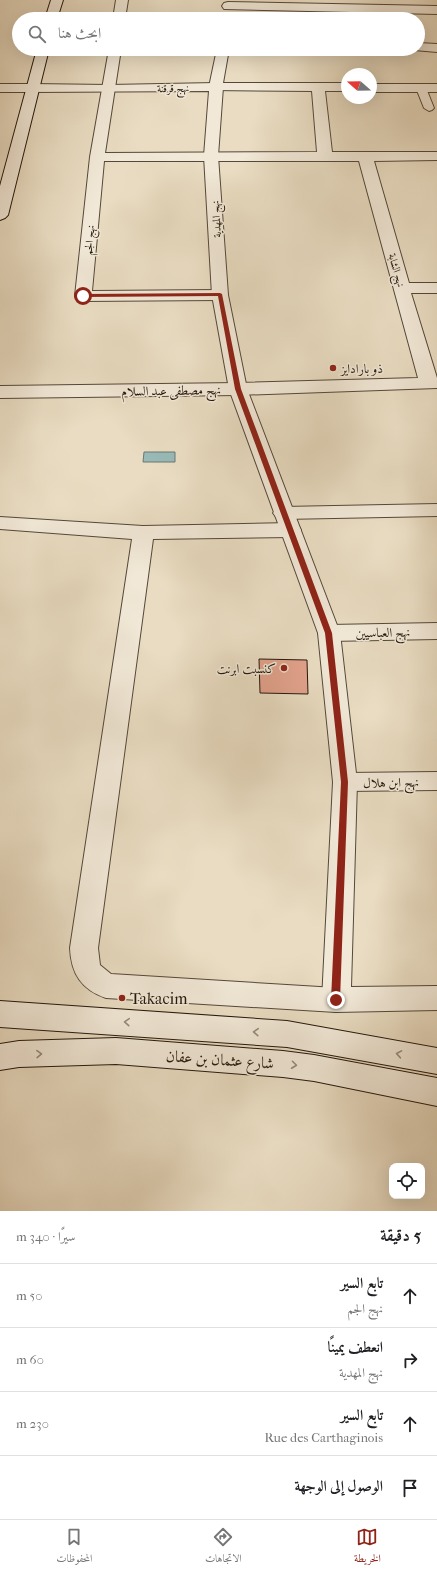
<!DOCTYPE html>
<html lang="ar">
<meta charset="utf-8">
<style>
body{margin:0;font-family:"IM FELL French Canon",Amiri,serif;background:#f2f2f2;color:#202124;direction:rtl}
.controls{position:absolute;right:12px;bottom:12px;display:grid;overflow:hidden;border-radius:8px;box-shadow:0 4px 16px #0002}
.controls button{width:36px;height:36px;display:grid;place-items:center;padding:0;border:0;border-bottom:1px solid #e0e0e0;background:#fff;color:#202124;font:20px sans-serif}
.compass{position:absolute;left:341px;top:68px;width:36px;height:36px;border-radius:50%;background:#fff;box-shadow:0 4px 16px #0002;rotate:290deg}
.stop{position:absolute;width:12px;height:12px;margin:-9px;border:3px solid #8f2418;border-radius:50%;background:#fff}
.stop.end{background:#8f2418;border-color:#fff;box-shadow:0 1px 4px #0008}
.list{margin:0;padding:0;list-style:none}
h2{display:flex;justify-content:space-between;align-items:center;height:52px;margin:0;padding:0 16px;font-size:17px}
h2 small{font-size:13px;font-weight:400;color:#757577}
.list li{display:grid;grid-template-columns:26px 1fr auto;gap:12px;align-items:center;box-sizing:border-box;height:64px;padding:0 16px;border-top:1px solid #e0e0e0}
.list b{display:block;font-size:15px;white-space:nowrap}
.list p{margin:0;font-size:13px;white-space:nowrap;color:#757577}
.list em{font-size:13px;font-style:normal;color:#757577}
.icon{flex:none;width:22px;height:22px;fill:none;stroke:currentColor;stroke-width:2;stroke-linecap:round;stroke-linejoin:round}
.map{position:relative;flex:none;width:437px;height:1211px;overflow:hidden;direction:ltr}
.search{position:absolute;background:#fff;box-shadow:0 4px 16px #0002;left:12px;right:12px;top:12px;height:44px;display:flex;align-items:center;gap:10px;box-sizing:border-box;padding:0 14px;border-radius:22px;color:#757577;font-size:15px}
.sheet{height:308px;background:#fff}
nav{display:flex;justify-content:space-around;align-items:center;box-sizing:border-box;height:56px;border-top:1px solid #e0e0e0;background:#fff;font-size:11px;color:#757577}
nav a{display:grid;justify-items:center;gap:2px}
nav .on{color:#8f2418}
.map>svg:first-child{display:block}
.water{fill:#98bab8;stroke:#697973}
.building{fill:#e2a28d;stroke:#23170b}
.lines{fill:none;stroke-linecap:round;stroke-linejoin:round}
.service-casing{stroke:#544839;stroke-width:2}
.minor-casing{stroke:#544839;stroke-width:2}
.tertiary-casing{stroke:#544839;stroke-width:2}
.secondary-casing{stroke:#23170b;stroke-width:2}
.service{fill:#f1e8d7;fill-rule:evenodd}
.minor{fill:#f1e8d7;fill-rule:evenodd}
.tertiary{fill:#f1e8d7;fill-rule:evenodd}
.secondary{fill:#f1e8d7;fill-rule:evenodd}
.oneway{stroke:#948a7b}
.route{fill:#8f2418}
.poi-dot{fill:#8f2418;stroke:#f1e8d7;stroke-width:1.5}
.labels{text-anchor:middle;stroke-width:3;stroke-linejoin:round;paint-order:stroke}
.far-street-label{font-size:11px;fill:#23170b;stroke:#f1e8d7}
.poi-label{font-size:13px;fill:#23170b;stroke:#f1e8d7;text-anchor:start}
.street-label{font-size:13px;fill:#23170b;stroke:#f1e8d7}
.near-poi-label{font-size:16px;fill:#23170b;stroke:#f1e8d7;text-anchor:start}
.near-street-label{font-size:16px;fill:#23170b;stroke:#f1e8d7}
</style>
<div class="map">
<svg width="437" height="1211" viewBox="0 0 437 1211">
<rect width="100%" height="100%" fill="#e9dcc2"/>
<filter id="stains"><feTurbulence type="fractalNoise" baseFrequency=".005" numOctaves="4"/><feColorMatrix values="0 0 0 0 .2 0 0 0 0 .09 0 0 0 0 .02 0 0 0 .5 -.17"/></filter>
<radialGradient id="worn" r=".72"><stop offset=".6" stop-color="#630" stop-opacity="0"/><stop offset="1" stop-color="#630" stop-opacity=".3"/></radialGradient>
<path class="water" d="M 144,452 L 175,452 L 175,462 L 143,462 Z"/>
<path class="building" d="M 259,659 L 307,660 L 308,694 L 260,693 Z"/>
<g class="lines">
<defs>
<path id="service" d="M 421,85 L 426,88 L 434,108 L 432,110 L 429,111 L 424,108 L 416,88 Z"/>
<path id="minor" d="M 116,0 L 128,0 L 125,19 L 113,19 Z
M 228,2 L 437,6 L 437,14 L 224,9 L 222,6 L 224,3 Z
M 418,43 L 437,44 L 437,52 L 414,50 L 418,49 Z
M 109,49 L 121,49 L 105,153 L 317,152 L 312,91 L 211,90 L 209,87 L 217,49 L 229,49 L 223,83 L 347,83 L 347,91 L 325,91 L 332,152 L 437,152 L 437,160 L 374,161 L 409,283 L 437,283 L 437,293 L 411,293 L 437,378 L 437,388 L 238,395 L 0,398 L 0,386 L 238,383 L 418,378 L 359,161 L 104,161 L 92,291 L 220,290 L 226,291 L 228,295 L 226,299 L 220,300 L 83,301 L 77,300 L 75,296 L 90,157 Z
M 0,84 L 31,84 L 36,85 L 38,88 L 36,91 L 31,92 L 0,92 Z
M 371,84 L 437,84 L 437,92 L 371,92 Z
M 437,504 L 437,516 L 283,519 L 276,517 L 273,513 L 276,509 L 283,507 Z
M 0,517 L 143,526 L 291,523 L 298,525 L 301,530 L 298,535 L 291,537 L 153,539 L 98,948 L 100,965 L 111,974 L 336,988 L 346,991 L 350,1000 L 346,1009 L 336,1012 L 106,998 C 82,990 71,974 70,948 L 132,539 L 0,529 Z
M 437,623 L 437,639 L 329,641 L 321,638 L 318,633 L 321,628 L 329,625 Z
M 437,772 L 437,790 L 345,791 L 336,789 L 333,782 L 336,775 L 345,773 Z"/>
<path id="tertiary" d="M 216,83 L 221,84 L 223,87 L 218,156 L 228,295 L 247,389 L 340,633 L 357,782 L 351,987 L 437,986 L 437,1010 L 336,1012 L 326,1009 L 322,1000 L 333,782 L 318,633 L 229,389 L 212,295 L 204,156 L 209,91 L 31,92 L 26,91 L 24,88 L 26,85 L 31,84 L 109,85 Z"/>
<path id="secondary" d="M 51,0 L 63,0 L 57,19 L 45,19 Z
M 37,49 L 49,49 L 8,215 L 5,218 L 0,220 L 0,186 Z
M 0,1001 L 287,1021 L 437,1048 L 437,1074 L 287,1047 L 0,1027 Z
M 116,1038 L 283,1051 L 314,1055 L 437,1078 L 437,1106 L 314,1081 L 283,1077 L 116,1064 L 19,1067 L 0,1070 L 0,1044 L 19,1041 Z"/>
</defs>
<use href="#service" class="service-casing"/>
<use href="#minor" class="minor-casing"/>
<use href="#tertiary" class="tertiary-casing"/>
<use href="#secondary" class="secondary-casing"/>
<use href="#service" class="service"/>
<use href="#minor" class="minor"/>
<use href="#tertiary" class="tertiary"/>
<use href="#secondary" class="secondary"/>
</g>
<defs><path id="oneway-chevron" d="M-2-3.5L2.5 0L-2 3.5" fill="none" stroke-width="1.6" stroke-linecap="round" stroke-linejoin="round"/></defs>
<g class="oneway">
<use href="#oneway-chevron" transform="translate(127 1022) rotate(-176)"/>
<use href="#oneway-chevron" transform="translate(256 1032) rotate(-176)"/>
<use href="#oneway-chevron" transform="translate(39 1054) rotate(-2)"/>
<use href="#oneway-chevron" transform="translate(399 1054) rotate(-170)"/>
<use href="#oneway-chevron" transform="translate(294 1065) rotate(7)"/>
</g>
<path class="route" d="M 220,293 L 222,294 L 241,389 L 332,633 L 348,782 L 340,1000 L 336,1004 L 331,1000 L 341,782 L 325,633 L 235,389 L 218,296 L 83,297 L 81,296 L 83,294 Z"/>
<g class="poi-dot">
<circle cx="333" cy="368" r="4"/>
<circle cx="284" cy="668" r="4"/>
<circle cx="122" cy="998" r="4"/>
</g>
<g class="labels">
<g class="far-street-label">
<text transform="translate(173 88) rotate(-1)" y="4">نهج قرقنة</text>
<text transform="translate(216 219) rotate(-93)" y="4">نهج المهدية</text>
<text transform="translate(89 240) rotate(-84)" y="4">نهج الجم</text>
<text transform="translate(397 270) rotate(74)" y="4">نهج الشابة</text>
</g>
<g class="poi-label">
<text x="341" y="373">ذو بارادايز</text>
<text x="276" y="673" text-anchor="end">كنسبت ابرنت</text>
</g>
<g class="street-label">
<text transform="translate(171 390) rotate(-1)" y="5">نهج مصطفى عبد السلام</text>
<text transform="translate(383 632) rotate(-1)" y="5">نهج العباسيين</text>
<text transform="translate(391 782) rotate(-1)" y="5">نهج ابن هلال</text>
</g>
<g class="near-poi-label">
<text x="130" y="1004">Takacim</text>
</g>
<g class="near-street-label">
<text transform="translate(220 1059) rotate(4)" y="6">شارع عثمان بن عفان</text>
</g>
</g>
<rect width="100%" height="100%" filter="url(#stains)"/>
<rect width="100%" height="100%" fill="url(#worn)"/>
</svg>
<div class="controls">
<button><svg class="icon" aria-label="locate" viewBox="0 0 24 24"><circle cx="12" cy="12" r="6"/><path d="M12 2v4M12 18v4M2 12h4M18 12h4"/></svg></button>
</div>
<svg class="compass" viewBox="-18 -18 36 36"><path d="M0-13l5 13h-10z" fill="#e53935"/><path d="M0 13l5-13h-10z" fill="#757577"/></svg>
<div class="stop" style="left:83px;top:296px"></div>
<div class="stop end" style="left:336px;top:1000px"></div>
<div class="search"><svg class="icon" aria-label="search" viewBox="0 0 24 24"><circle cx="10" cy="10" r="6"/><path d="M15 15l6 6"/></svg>ابحث هنا</div>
</div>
<section class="sheet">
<h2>5 دقيقة<small>سيرًا · 340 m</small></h2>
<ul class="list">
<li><svg class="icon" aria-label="ahead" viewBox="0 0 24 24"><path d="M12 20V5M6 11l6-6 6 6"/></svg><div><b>تابع السير</b><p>نهج الجم</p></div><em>50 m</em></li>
<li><svg class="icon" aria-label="right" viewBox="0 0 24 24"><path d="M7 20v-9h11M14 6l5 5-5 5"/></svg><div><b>انعطف يمينًا</b><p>نهج المهدية</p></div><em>60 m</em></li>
<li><svg class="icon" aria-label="ahead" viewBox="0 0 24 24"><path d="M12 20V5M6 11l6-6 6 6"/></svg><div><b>تابع السير</b><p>Rue des Carthaginois</p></div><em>230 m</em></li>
<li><svg class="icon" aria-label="arrive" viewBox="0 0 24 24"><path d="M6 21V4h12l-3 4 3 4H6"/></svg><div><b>الوصول إلى الوجهة</b></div></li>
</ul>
</section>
<nav>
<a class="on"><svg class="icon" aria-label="map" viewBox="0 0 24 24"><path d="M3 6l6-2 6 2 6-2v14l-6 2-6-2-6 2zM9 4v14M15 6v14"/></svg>الخريطة</a>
<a><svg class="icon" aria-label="directions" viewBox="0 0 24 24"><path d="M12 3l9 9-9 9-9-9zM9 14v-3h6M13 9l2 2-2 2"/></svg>الاتجاهات</a>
<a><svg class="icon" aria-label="saved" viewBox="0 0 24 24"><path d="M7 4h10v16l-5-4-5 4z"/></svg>المحفوظات</a>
</nav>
